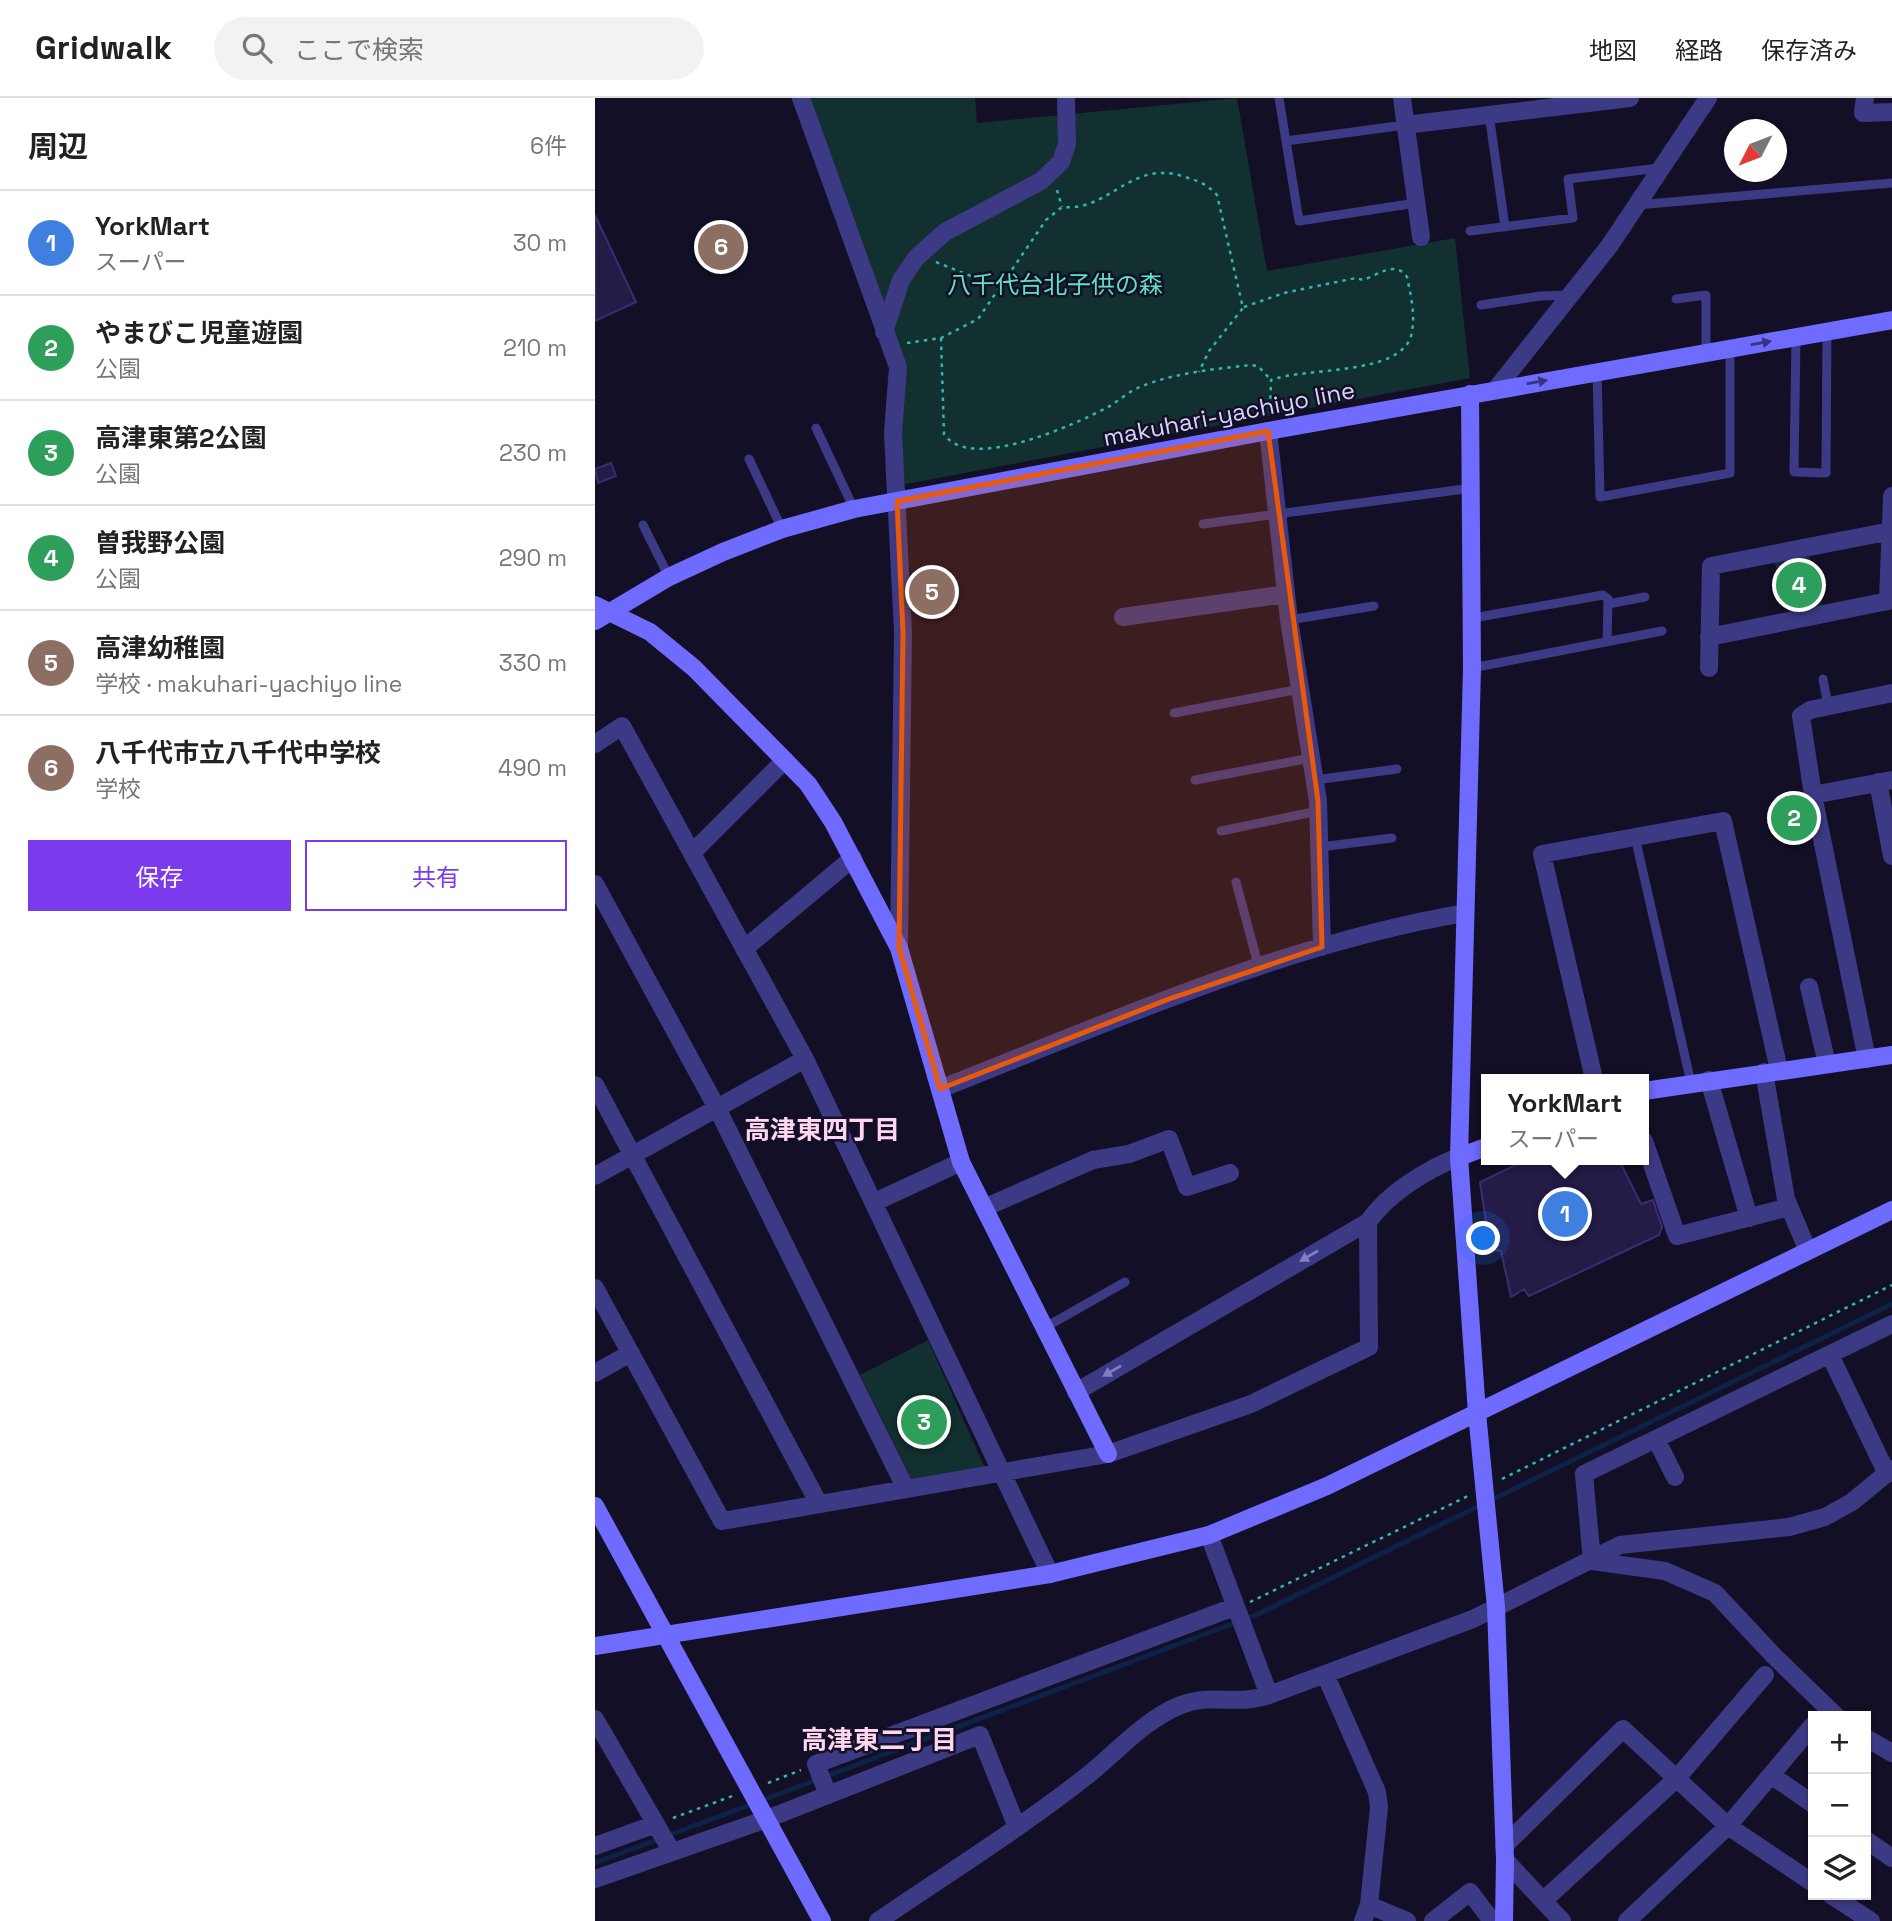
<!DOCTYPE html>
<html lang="ja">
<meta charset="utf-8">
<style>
body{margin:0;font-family:"Space Grotesk","Noto Sans JP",sans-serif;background:#f2f2f2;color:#222}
.controls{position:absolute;right:21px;bottom:21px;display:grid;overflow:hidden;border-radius:0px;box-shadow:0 2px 5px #0004}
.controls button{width:63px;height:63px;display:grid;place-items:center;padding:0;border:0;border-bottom:2px solid #e0e0e0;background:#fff;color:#222;font:35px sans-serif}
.compass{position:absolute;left:1129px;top:21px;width:63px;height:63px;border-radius:50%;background:#fff;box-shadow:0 2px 5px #0004;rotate:228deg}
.you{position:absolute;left:889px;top:1141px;width:24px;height:24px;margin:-18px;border:5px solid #fff;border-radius:50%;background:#1a73e8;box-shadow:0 0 0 10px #1a73e833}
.badge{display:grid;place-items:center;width:46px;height:46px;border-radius:50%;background:#7c3aed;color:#fff;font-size:23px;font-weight:700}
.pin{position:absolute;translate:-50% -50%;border:4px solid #fff;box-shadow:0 2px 7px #0006}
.popup{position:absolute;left:886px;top:976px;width:168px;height:91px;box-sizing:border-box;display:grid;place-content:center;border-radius:0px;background:#fff;filter:drop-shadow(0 2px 5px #0005);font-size:23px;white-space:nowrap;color:#767676}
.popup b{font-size:26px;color:#222}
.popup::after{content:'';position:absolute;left:50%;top:100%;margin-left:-14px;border:14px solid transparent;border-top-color:#fff}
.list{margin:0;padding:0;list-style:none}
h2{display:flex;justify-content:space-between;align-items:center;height:91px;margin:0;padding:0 28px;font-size:30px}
h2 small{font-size:23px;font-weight:400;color:#767676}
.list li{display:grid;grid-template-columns:46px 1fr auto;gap:21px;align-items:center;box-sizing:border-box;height:105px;padding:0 28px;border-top:2px solid #e0e0e0}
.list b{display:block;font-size:26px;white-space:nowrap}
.list p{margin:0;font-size:23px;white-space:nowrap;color:#767676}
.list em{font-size:23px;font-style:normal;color:#767676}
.actions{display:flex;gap:14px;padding:21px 28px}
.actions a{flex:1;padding:16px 0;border:2px solid #7c3aed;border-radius:0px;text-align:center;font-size:24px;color:#7c3aed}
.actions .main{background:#7c3aed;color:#fff}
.icon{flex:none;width:38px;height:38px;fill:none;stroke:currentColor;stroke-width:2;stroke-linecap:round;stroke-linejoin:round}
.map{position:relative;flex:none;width:1297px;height:1823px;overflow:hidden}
header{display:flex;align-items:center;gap:42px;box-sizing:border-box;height:98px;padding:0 35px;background:#fff;border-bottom:2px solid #e0e0e0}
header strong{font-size:33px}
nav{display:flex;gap:38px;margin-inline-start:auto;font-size:24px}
.search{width:490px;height:63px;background:#f2f2f2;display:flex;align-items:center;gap:18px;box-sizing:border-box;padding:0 24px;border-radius:38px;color:#767676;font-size:26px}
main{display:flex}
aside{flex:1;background:#fff}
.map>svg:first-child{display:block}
.green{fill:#12302f}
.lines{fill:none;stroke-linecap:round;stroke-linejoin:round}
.stream{stroke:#0c2248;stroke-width:5}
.building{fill:#241b47;stroke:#3b2d73;stroke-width:2}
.path{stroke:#2fb8b0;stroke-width:2.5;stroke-dasharray:3.5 5;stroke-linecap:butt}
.lane{stroke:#3d3a85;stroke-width:9}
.street{stroke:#3d3a85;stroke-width:18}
.secondary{stroke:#6f6bff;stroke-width:18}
.oneway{fill:#38347d}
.oneway2{fill:#837fbc}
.marked{fill:#e8590c;fill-opacity:0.2;stroke:#e8590c;stroke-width:5;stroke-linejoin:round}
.labels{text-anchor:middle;stroke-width:5;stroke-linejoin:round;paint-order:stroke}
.park-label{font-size:24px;fill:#5fe0c0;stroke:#130f26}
.street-label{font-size:24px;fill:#d9d4ff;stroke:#130f26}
.neighbourhood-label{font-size:26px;font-weight:bold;fill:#ffd6f0;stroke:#130f26}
</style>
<header>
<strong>Gridwalk</strong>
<div class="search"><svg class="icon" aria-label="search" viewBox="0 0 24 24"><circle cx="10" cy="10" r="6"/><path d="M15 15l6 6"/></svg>ここで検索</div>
<nav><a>地図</a><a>経路</a><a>保存済み</a></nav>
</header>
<main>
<aside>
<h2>周辺<small>6件</small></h2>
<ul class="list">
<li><span class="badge" style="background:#3f7fe0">1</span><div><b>YorkMart</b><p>スーパー</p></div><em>30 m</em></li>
<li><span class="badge" style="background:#2e9e5b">2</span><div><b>やまびこ児童遊園</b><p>公園</p></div><em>210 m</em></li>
<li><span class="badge" style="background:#2e9e5b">3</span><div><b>高津東第2公園</b><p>公園</p></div><em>230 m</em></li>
<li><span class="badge" style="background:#2e9e5b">4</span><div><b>曽我野公園</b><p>公園</p></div><em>290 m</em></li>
<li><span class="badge" style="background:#8d6e63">5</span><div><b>高津幼稚園</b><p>学校 · makuhari-yachiyo line</p></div><em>330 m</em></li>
<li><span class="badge" style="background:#8d6e63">6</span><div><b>八千代市立八千代中学校</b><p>学校</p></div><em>490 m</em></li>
</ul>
<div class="actions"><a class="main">保存</a><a>共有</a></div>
</aside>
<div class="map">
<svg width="1297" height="1823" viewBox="0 0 1297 1823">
<rect width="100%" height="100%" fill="#130f26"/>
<path class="green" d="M 213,0 L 380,0 L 382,25 L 642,0 L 672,173 L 860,140 L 875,280 L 306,387 L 305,337 L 309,266 Z
M 1213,453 L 1228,510 L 1196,518 L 1179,463 Z
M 333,1242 L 390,1370 L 317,1382 L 265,1277 Z"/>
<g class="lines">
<path class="stream" d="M 0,1765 L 661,1517 L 1297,1206"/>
</g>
<path class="building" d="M 0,117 L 41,204 L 0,223 Z
M 16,365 L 21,378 L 3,385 L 0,371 Z
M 931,1062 L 1024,1062 L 1046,1106 L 1058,1102 L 1067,1129 L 1064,1137 L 934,1198 L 929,1191 L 916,1199 L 906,1153 L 895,1151 L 885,1084 Z"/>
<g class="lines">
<path class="path" d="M 462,92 L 467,109
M 341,164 L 403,189
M 649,209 L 689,195 L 761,180 L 768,182 C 782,177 801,162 812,179 C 816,198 821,219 816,238 C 804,278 710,269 676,282 L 675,315
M 346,240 L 349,336 C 375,375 481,326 513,309 C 524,303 534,293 545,289 C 578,275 620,271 656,267 L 663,268 L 676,282
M 312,245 L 346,240 L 383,221 L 451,122 L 467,109 C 515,114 536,60 590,79 C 603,83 612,86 622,97 L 648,210 L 614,253 L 604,274
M 907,1381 L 1297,1187
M 655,1504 L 873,1398
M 173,1685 L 206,1672
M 78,1720 L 140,1697"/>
<path class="lane" d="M 684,0 L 704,123 L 821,105
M 894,16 L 910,129
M 691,43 L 810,27
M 1041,107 L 1297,85
M 875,133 L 978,120 L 973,81 L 1064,70
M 1081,201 L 1111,197 L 1111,254
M 886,207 L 945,198 L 974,197
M 1201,239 L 1199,374 L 1231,375 L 1232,233
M 1002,273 L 1005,399 L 1135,375 L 1135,250
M 221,330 L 259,411
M 154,361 L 187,431
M 608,426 L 877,390
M 48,427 L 74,479
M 1013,506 L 1050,499
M 878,520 L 1008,497 L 1013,501 L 1012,544
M 694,522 L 779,508
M 877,570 L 1067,533
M 1228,581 L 1233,608
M 579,615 L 705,591
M 600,682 L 716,660
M 720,682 L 802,671
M 626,733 L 723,713
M 1040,739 L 1096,985
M 725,749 L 797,740
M 641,784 L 664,870
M 449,1230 L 530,1184"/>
<path class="street" d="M 206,0 L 303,269 L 298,335 L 308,534 L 304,850
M 807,0 L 826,139
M 1270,0 L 1268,15 L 1297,14
M 810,27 L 1035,0
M 289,234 L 306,182 L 321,160 L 350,134 L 446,83 L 466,64 L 472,46 L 471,0
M 901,291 L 1015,147 L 1113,0
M 673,333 L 694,522 L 723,703 L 727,849
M 528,519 L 691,496
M 1114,539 L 1293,503 L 1297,398
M 1114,570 L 1116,468 L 1296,433
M 0,646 L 27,628 L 210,961 L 455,1476
M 1283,684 L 1297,758
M 1218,697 L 1297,682
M 97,755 L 190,662
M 0,786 L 122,1010 L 311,1391
M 149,851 L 258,760
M 1214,889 L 1232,966
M 1272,961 L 1218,697 L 1206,618 L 1215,612 L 1297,595
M 1169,974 L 1191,1101 L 1213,1153
M 999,981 L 947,756 L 1128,723 L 1184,972
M 1114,982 L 1154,1120
M 0,987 L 224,1406
M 345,991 C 515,924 688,846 870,815
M 1049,1043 L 1082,1138 L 1194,1109
M 0,1078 L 210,961
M 280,1104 L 366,1064
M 389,1110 L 498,1062 L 534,1056 L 574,1041 L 592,1089 L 635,1075
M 0,1190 L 127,1423 L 513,1356 L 656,1306 L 774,1249 L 773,1124
M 1235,1257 L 1292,1376
M 0,1275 L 36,1255
M 481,1294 L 773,1124 C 792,1096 832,1071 864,1059
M 1061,1341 L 1080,1379
M 614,1437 L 674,1597
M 997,1463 L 989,1376 L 1297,1226
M 997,1463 L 1070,1473 L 1120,1495 L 1179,1558 L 1241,1618
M 730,1576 L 782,1694 L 784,1709 L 774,1807 L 768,1823
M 0,1621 L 77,1754
M 1271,1640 L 1297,1655
M 1176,1677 L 1218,1706
M 233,1697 L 221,1666 L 639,1509
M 1271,1742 L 1297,1760
M 0,1748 L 61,1726
M 909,1748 L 1028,1631 L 1133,1728 L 1218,1785
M 910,1762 L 967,1823
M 0,1781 L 172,1721 L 385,1637 L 422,1729
M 1236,1797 L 1276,1823
M 948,1803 L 1081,1681 L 1170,1577
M 774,1807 L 812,1823
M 283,1823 C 353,1775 426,1730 493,1677 C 522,1654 550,1621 586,1607 C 616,1595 643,1608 674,1597 L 878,1521 L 1025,1447 L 1194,1429 L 1230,1419 L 1257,1404 L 1297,1371
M 838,1823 L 875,1794 L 897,1823
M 1032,1823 L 1133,1728 L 1218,1627"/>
<path class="secondary" d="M 875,296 L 877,570 L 864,1059 L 882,1315 L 901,1509 L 910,1762 L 909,1823
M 0,507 L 55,534 L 99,570 L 213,686 L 238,724 L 304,850 L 366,1064 L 513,1356
M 0,523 L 74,479 L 128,454 L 187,431 L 259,411 L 673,333 L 1297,222
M 1049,993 L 1297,957
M 864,1059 L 891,1049
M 0,1408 L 227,1823
M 0,1548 L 455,1476 L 614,1437 L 732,1388 L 1297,1112"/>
</g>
<defs><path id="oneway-solid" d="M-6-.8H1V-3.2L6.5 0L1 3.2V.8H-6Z" transform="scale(1.75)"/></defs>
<g class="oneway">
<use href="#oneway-solid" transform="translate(1166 245) rotate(-10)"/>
<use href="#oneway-solid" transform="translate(942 284) rotate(-10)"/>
</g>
<g class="oneway2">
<use href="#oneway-solid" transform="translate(714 1158) rotate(150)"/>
<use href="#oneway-solid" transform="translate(517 1273) rotate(150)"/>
</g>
<path class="marked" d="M 673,333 L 723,703 L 727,849 L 574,901 L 345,991 L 304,850 L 308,534 L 302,403 Z"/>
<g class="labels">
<g class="park-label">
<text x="460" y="195">八千代台北子供の森</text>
</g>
<g class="street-label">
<text transform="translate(634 316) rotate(-11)" y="8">makuhari-yachiyo line</text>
</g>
<g class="neighbourhood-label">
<text x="227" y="1041">高津東四丁目</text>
<text x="284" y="1651">高津東二丁目</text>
</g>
</g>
</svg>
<div class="controls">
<button>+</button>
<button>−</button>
<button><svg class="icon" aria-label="layers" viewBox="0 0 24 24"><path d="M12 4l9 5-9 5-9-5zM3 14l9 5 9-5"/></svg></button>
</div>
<svg class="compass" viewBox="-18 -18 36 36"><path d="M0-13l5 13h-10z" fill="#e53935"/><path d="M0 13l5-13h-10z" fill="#767676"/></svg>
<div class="you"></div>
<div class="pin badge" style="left:970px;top:1116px;background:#3f7fe0">1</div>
<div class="popup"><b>YorkMart</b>スーパー</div>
<div class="pin badge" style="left:1199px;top:720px;background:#2e9e5b">2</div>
<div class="pin badge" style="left:329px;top:1324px;background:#2e9e5b">3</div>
<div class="pin badge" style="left:1204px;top:487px;background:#2e9e5b">4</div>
<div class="pin badge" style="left:337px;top:494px;background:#8d6e63">5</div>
<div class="pin badge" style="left:126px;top:149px;background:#8d6e63">6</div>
</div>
</main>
